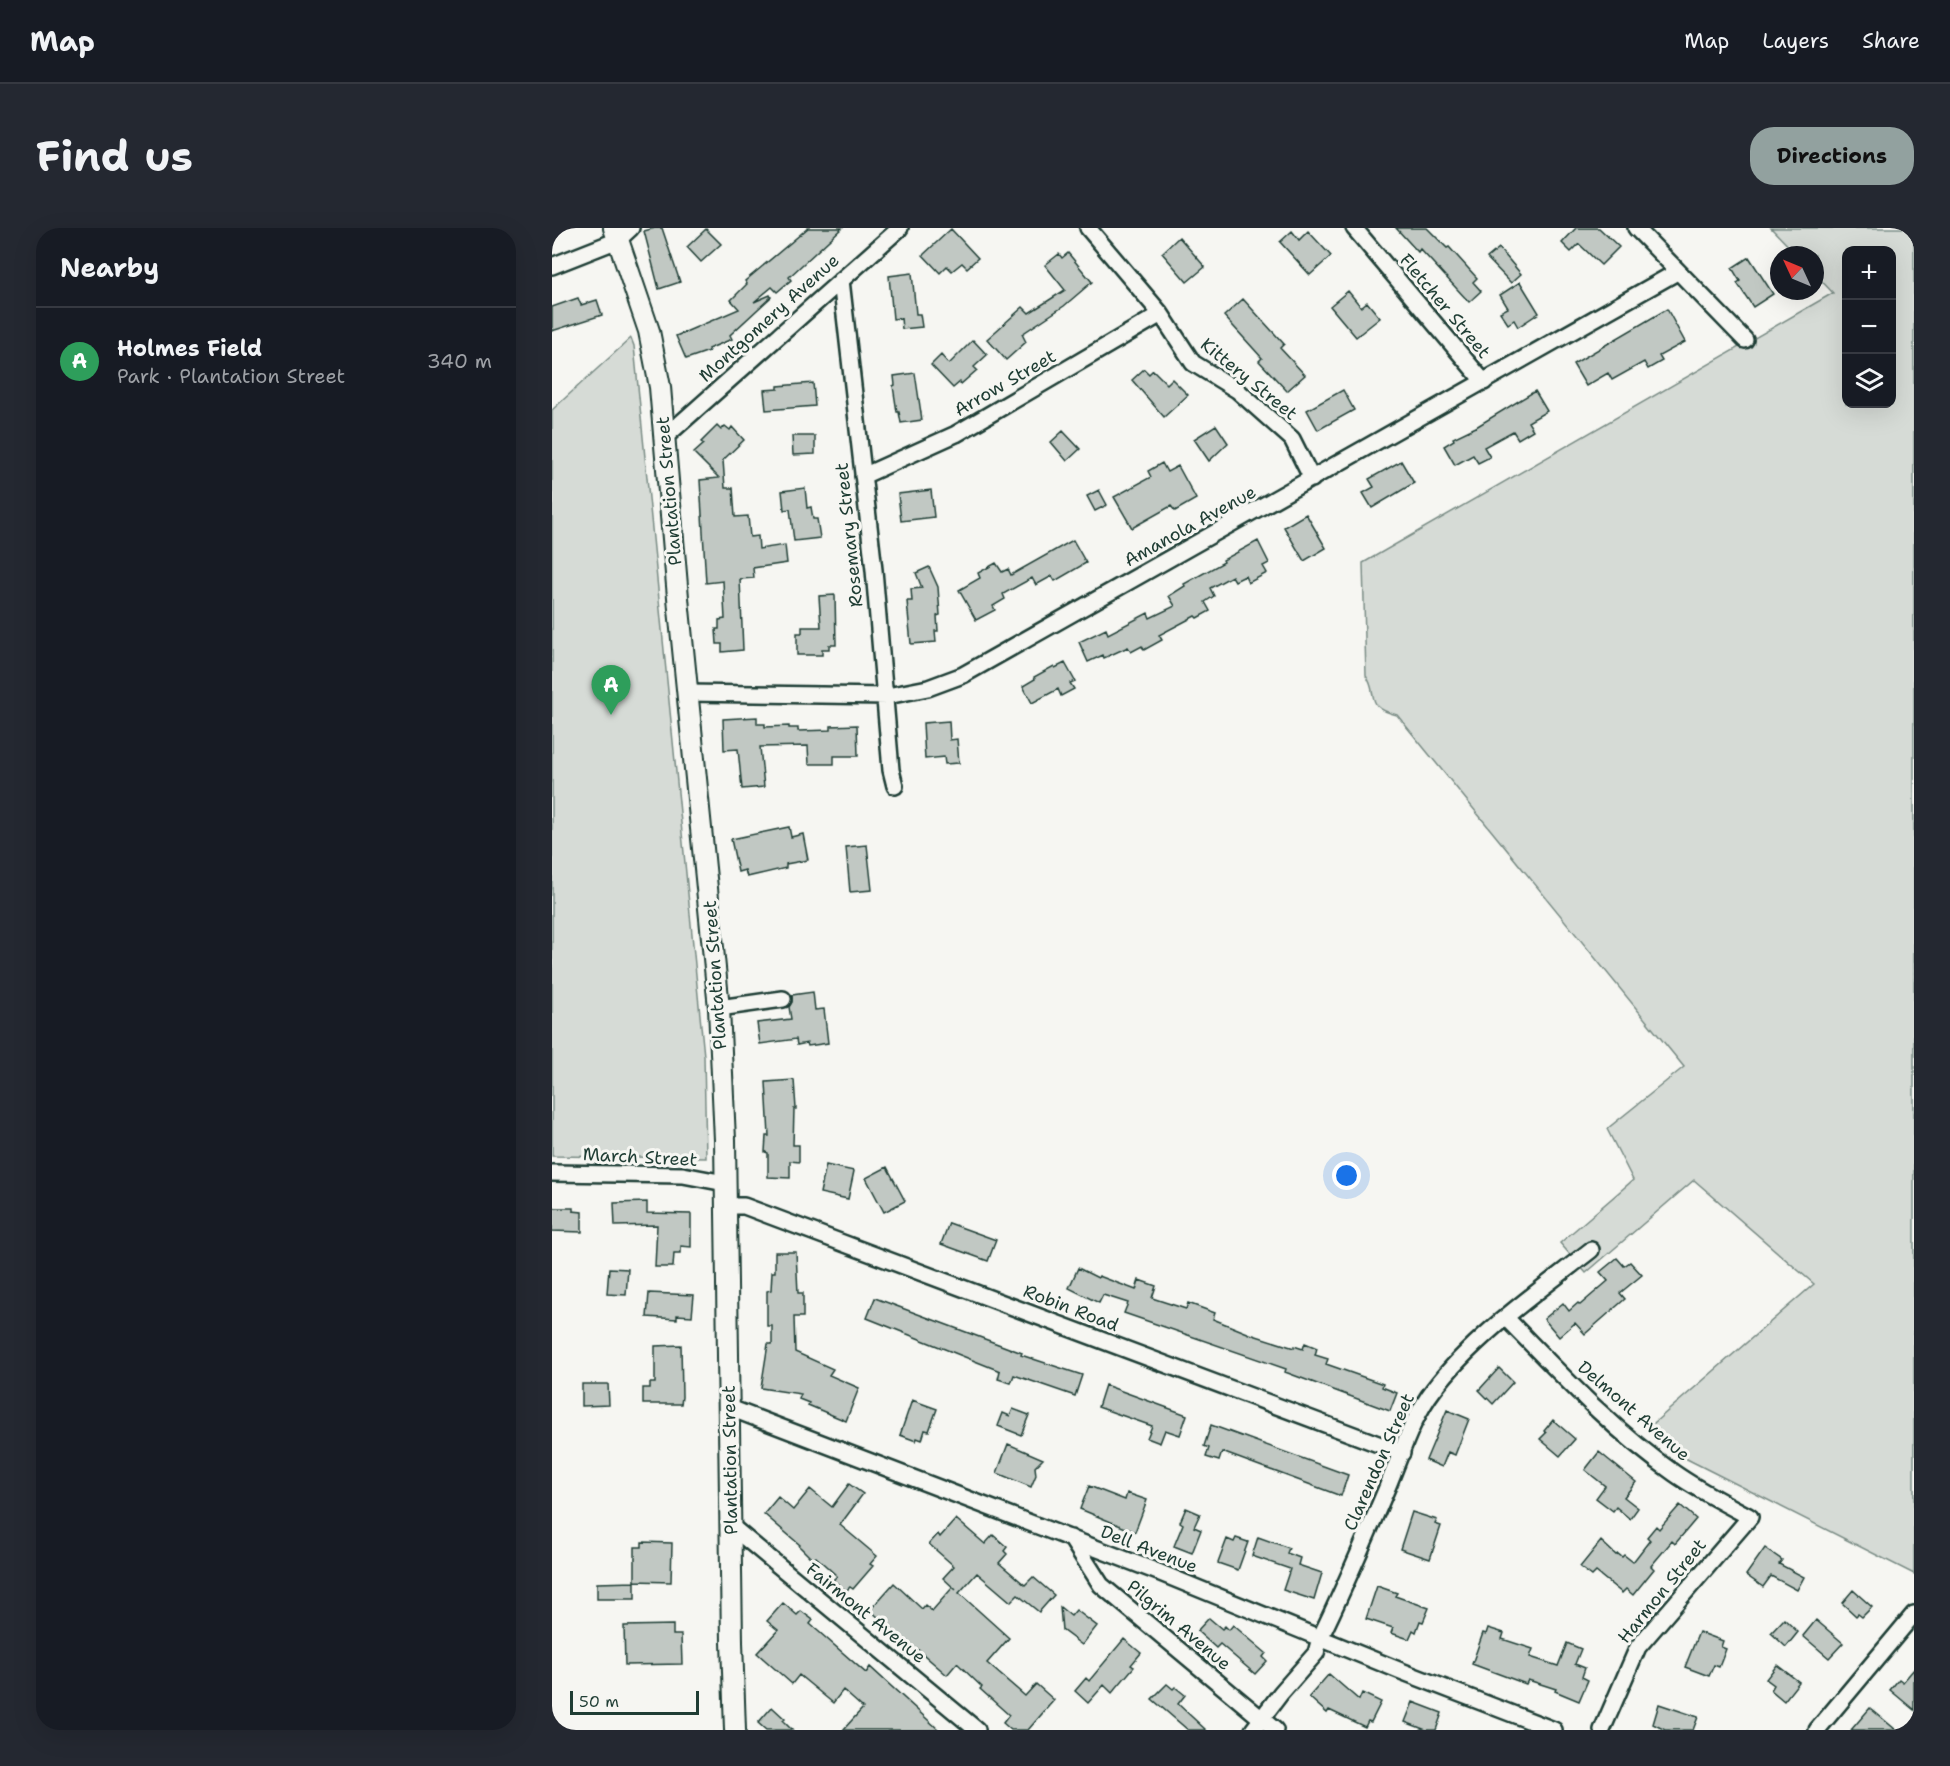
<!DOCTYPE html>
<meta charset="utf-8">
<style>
body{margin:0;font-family:"Shantell Sans",sans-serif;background:#242831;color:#f1f3f6}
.controls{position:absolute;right:18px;top:18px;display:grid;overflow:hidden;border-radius:12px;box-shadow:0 6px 24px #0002}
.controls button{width:54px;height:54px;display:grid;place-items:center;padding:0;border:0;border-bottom:2px solid #363941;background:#171b24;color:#f1f3f6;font:30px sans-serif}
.compass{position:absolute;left:1218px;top:18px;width:54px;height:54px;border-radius:50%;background:#171b24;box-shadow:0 6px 24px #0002;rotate:314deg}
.scale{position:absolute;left:18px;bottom:15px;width:129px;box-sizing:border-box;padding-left:6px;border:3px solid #1f3d34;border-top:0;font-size:16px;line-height:21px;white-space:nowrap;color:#1f3d34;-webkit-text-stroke:4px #f6f6f2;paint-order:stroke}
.you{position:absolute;left:795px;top:948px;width:21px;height:21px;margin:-15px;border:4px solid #fff;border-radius:50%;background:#1a73e8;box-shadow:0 0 0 9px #1a73e833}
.badge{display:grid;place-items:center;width:39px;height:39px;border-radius:50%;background:#92a19f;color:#fff;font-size:20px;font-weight:700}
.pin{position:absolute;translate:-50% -50px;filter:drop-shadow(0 2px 3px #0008)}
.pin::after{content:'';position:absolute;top:32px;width:21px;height:18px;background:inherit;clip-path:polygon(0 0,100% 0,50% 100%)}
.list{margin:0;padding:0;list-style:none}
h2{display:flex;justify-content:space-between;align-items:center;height:78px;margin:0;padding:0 24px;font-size:26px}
h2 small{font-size:20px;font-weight:400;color:#9ea1a6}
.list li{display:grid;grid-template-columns:39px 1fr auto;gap:18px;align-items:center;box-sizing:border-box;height:108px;padding:0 24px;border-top:2px solid #363941}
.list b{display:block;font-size:22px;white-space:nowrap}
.list p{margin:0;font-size:20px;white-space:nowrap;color:#9ea1a6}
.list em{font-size:20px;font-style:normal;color:#9ea1a6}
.icon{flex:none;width:33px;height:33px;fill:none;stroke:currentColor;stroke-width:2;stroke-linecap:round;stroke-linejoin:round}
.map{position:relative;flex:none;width:1362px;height:1502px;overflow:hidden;border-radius:24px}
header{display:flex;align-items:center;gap:36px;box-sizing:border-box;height:84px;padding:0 30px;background:#171b24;border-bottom:2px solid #363941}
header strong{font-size:28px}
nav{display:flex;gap:33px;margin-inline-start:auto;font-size:21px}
.intro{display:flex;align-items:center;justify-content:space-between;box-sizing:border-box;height:144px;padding:0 36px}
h1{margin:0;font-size:42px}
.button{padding:15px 27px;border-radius:24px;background:#92a19f;color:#111;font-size:21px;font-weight:700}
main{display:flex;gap:36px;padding:0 36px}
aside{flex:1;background:#171b24;border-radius:24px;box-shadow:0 6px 24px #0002}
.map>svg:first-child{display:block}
.green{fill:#d6dbd6;stroke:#7a8c85;stroke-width:1.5;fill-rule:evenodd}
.building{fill:#c1c8c3;stroke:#1f3d34;stroke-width:1.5}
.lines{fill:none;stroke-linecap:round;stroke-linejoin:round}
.minor-casing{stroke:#1f3d34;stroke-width:20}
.tertiary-casing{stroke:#1f3d34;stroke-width:24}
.minor{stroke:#f6f6f2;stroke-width:15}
.tertiary{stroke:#f6f6f2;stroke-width:20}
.labels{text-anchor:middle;stroke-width:6;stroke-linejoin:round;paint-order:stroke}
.street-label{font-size:18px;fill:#1f3d34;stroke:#f6f6f2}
</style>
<header>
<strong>Map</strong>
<nav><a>Map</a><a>Layers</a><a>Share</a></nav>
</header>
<div class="intro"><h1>Find us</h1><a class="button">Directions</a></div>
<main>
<aside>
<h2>Nearby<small></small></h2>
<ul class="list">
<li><span class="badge" style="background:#2e9e5b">A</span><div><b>Holmes Field</b><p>Park · Plantation Street</p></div><em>340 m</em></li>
</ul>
</aside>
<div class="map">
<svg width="1362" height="1502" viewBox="0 0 1362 1502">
<rect width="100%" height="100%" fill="#f6f6f2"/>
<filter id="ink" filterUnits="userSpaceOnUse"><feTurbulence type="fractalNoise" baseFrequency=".0167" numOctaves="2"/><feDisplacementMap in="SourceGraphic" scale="12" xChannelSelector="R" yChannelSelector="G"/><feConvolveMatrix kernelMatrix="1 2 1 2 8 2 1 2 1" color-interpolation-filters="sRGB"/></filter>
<g filter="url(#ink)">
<path class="green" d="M 1219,0 L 1362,0 L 1362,1346 L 1125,1226 L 1095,1201 L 1262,1056 L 1142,952 L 1034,1045 L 1008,1015 L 1081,952 L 1055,901 L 1132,839 L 845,487 C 811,479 827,465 814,448 L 811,335 L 1281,65 L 1263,46 L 1263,27 L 1245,27 ZM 1294,22 L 1340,22 L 1340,176 L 1294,176 Z
M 79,110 L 82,118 L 152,828 L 154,930 L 0,928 L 0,182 Z"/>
<path class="building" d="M 103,0 L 110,0 L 128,54 L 107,61 L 92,3 Z
M 256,0 L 290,0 L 237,49 L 239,52 L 225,64 L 220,59 L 202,74 L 218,67 L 219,69 L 178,107 L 180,111 L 156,121 L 157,123 L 134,131 L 124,108 L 187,81 L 179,72 L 195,56 L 193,53 Z
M 844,0 L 875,0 L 895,20 L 897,19 L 925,50 L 921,54 L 929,63 L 917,74 L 868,21 L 866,24 Z
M 1024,0 L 1047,0 L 1067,19 L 1049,37 L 1027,16 L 1019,24 L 1010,15 Z
M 154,1 L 169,16 L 149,34 L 135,19 Z
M 399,1 L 426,30 L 415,40 L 410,35 L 400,43 L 395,38 L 388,45 L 371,27 Z
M 740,3 L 747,12 L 756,3 L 779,28 L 758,47 L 728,14 Z
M 627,9 L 653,39 L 635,54 L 610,25 Z
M 947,20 L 969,46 L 959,55 L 935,30 Z
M 516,25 L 540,54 L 512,78 L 470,106 L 474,114 L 454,132 L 435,111 L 471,79 L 477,85 L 513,62 L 493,37 L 507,26 L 510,30 Z
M 1197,29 L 1221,66 L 1201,79 L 1185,55 L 1188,53 L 1180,40 Z
M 360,45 L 364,86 L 368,86 L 370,99 L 350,101 L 349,90 L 341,91 L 337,48 Z
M 968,54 L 987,85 L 966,99 L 962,92 L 956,96 L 948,84 L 956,80 L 948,67 Z
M 796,63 L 809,79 L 815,74 L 828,90 L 804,109 L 778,78 Z
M 26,70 L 29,77 L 45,72 L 50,87 L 0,103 L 0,79 Z
M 691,71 L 732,116 L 728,120 L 753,147 L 735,163 L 707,133 L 710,130 L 672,88 Z
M 1115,81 L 1133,114 L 1107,128 L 1110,133 L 1096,141 L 1092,134 L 1060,152 L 1056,145 L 1034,158 L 1021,136 Z
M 421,112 L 435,127 L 422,139 L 425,142 L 409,156 L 408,154 L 401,160 L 379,137 L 389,127 L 397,136 Z
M 592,141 L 597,146 L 601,142 L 615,156 L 620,151 L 636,167 L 612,189 L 580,152 Z
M 363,145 L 370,192 L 349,195 L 347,184 L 345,184 L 341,158 L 343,157 L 342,148 Z
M 261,155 L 263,178 L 214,182 L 212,162 L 226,161 L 226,158 Z
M 791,162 L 802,182 L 766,202 L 755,182 Z
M 983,163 L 995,183 L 976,194 L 981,202 L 966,211 L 961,203 L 932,219 L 938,229 L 926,235 L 921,227 L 903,237 L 892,218 L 902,212 L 901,210 L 924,199 Z
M 664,197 L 676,215 L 657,233 L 642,211 Z
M 165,198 L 169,202 L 173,198 L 178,202 L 180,199 L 192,212 L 171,232 L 173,260 L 181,260 L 183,289 L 196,288 L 198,309 L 206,308 L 207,321 L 233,317 L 235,335 L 201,340 L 202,350 L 188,351 L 191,422 L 170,424 L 170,416 L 165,416 L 164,401 L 167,401 L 167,392 L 173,391 L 171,353 L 154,355 L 148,252 L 167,250 L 142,225 L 152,216 L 149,214 Z
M 511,203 L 528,221 L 515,233 L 499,214 Z
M 240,208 L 263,208 L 263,226 L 241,227 Z
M 849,233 L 862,255 L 820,280 L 811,265 L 822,259 L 817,251 Z
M 610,235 L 615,244 L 626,238 L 644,271 L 623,283 L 619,278 L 580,300 L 562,269 L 599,249 L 596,243 Z
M 253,260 L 255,280 L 259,279 L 261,291 L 265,291 L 268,310 L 242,313 L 238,281 L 232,282 L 230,263 Z
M 379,262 L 382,289 L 349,293 L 346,266 Z
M 547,262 L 555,277 L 543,283 L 535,268 Z
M 754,286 L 774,320 L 752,333 L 732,299 Z
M 521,312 L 534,335 L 503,353 L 500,348 L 484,357 L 480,350 L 451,366 L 453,371 L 441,378 L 443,382 L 424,392 L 407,362 L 428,350 L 426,345 L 444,335 L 450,344 L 456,341 L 459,347 Z
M 706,313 L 717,335 L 711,338 L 715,345 L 696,355 L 693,348 L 683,353 L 680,348 L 658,360 L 662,368 L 653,374 L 658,383 L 645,390 L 643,388 L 607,407 L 610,412 L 592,422 L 590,418 L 579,424 L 576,419 L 552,430 L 551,427 L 536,434 L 527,414 L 554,401 L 556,406 L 596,385 L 598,390 L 623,378 L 617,368 L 633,358 L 632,356 L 672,334 L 671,332 Z
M 377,339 L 386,359 L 388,387 L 385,388 L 386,403 L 383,403 L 384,414 L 359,416 L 355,373 L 360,373 L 359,361 L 370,360 L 364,345 Z
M 283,367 L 284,417 L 277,417 L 277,421 L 270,421 L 270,427 L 245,427 L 245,405 L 250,405 L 250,399 L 269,399 L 267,368 Z
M 513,435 L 523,453 L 518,455 L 522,461 L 509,468 L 506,461 L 480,475 L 471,458 L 483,451 L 482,449 L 502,438 L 503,440 Z
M 205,489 L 205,496 L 213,496 L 213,499 L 237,498 L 237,500 L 246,500 L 246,503 L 279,502 L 279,498 L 305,497 L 306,528 L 282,528 L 282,536 L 257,536 L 256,518 L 208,519 L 212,559 L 190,561 L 186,521 L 172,522 L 171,491 Z
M 397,493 L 398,512 L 405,511 L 407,535 L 393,536 L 392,529 L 373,531 L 371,495 Z
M 237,599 L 239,609 L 251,606 L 256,632 L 234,636 L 234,640 L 195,649 L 193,642 L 186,644 L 179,611 Z
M 315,617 L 320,662 L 298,664 L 294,619 Z
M 261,764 L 263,782 L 272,781 L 276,815 L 256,818 L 255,815 L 245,817 L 244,811 L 208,816 L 205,795 L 239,791 L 237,779 L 240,774 L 240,767 Z
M 242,852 L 244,881 L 242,881 L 241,917 L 247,917 L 247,934 L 238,933 L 238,950 L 216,949 L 216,925 L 213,924 L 214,908 L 217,908 L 214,854 Z
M 274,937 L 302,943 L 296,971 L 268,965 Z
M 335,939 L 353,973 L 332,984 L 314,950 Z
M 95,974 L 95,985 L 139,986 L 139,1019 L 129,1018 L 129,1025 L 122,1025 L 121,1039 L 103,1039 L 105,997 L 63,998 L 62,975 Z
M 0,980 L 21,980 L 21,983 L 30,984 L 30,1004 L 0,1003 Z
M 397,995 L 444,1012 L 436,1033 L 389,1016 Z
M 223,1024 L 244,1024 L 246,1065 L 251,1065 L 251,1089 L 242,1089 L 243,1124 L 281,1141 L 277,1147 L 307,1160 L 294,1193 L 256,1177 L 257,1175 L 247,1171 L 249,1166 L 209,1160 L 216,1116 L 220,1116 L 220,1098 L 215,1098 L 215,1063 L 219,1062 L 220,1044 L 223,1044 Z
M 1065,1030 L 1072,1038 L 1078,1034 L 1090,1047 L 1068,1065 L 1073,1071 L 1033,1106 L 1023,1095 L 1007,1109 L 992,1091 L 1011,1075 L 1017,1083 L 1026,1075 L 1028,1077 L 1056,1053 L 1048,1044 Z
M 57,1040 L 76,1041 L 74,1067 L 55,1066 Z
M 526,1040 L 546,1050 L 547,1048 L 584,1062 L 587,1052 L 604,1058 L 600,1070 L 634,1081 L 636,1075 L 663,1085 L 661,1091 L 698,1106 L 742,1120 L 742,1118 L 751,1121 L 753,1115 L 765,1120 L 763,1127 L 776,1131 L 774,1136 L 831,1156 L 830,1159 L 845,1165 L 838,1183 L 733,1144 L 734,1141 L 572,1085 L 576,1075 L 551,1067 L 547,1075 L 517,1060 Z
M 97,1065 L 142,1067 L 140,1088 L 125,1087 L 125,1091 L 95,1089 Z
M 323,1070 L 470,1125 L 469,1127 L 530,1147 L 523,1168 L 462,1147 L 459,1155 L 446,1151 L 448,1143 L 315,1090 Z
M 129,1117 L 130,1169 L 129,1176 L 91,1176 L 91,1160 L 98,1160 L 98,1155 L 103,1155 L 103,1118 Z
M 947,1140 L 961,1154 L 941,1176 L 927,1162 Z
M 30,1156 L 56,1156 L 57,1177 L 30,1178 Z
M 553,1157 L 635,1187 L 628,1207 L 613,1202 L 608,1215 L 595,1210 L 600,1198 L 546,1179 Z
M 360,1172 L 385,1181 L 377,1203 L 373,1202 L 370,1212 L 365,1210 L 364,1213 L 348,1207 Z
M 461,1181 L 477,1187 L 469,1207 L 446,1198 L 451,1185 L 458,1188 Z
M 895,1182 L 917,1191 L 903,1227 L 896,1224 L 890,1239 L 874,1232 Z
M 1001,1192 L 1023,1211 L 1008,1228 L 988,1211 L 994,1205 L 992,1203 Z
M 659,1197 L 796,1247 L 789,1268 L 670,1224 L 667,1233 L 654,1229 L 657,1220 L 652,1218 Z
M 456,1216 L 491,1231 L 483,1239 L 484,1247 L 479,1259 L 445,1245 Z
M 1047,1224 L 1084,1254 L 1072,1269 L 1086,1280 L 1078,1291 L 1064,1279 L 1061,1283 L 1044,1270 L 1053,1258 L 1033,1242 Z
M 297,1256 L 311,1266 L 288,1297 L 325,1328 L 318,1336 L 321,1338 L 301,1361 L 298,1359 L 294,1363 L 281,1352 L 285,1348 L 264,1329 L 261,1332 L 247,1318 L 248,1317 L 212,1286 L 226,1269 L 241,1282 L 258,1261 L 280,1279 Z
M 537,1258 L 573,1272 L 575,1265 L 595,1272 L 583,1304 L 528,1281 Z
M 1128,1277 L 1144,1291 L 1123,1316 L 1120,1313 L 1099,1338 L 1102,1341 L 1081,1367 L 1074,1361 L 1070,1365 L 1044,1344 L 1040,1348 L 1028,1339 L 1049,1313 L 1064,1327 L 1066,1326 L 1070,1329 L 1072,1327 L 1081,1334 L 1098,1312 L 1095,1309 L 1104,1298 L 1107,1301 Z
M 634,1280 L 648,1286 L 642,1299 L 649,1302 L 640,1325 L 622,1318 L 631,1296 L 628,1294 Z
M 860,1284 L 885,1292 L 883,1296 L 889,1298 L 878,1331 L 848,1321 Z
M 404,1291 L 433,1316 L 441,1307 L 455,1319 L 452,1323 L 455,1326 L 447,1335 L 473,1357 L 481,1349 L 502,1367 L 487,1384 L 466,1367 L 459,1374 L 425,1345 L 407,1365 L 457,1410 L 435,1435 L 473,1468 L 484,1456 L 502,1472 L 476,1502 L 459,1502 L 451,1495 L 457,1487 L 428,1461 L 430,1459 L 405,1435 L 395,1447 L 365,1421 L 364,1423 L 318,1382 L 342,1355 L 370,1381 L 373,1377 L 380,1383 L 401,1359 L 404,1362 L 391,1350 L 402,1338 L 377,1316 L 386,1306 L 388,1309 Z
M 706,1309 L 737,1320 L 735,1325 L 748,1330 L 746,1337 L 770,1345 L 762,1372 L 731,1362 L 738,1341 L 700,1328 Z
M 684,1310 L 696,1314 L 686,1342 L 666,1335 L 675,1311 L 682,1314 Z
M 90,1314 L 120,1315 L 119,1354 L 83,1353 L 83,1319 L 90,1319 Z
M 1213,1320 L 1230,1332 L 1227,1336 L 1252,1349 L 1245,1362 L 1219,1348 L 1211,1359 L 1194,1347 Z
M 83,1354 L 83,1371 L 45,1371 L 45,1355 Z
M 825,1358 L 845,1365 L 843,1368 L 877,1380 L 871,1394 L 868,1393 L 864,1404 L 861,1402 L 857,1411 L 839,1405 L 841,1400 L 814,1391 Z
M 1301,1362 L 1320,1379 L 1310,1389 L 1306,1386 L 1304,1388 L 1290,1375 Z
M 231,1375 L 245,1387 L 249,1383 L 261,1392 L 258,1396 L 314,1445 L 318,1439 L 387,1502 L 291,1502 L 311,1480 L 291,1462 L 281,1475 L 247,1447 L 240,1456 L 205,1425 L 226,1402 L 215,1393 Z
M 508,1379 L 519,1388 L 524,1382 L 545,1398 L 530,1417 L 510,1402 Z
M 657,1390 L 670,1401 L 673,1398 L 677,1402 L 681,1397 L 714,1425 L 711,1429 L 715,1433 L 703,1446 L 668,1416 L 664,1420 L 645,1403 Z
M 1232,1391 L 1246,1404 L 1234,1419 L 1219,1405 Z
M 1264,1392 L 1291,1415 L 1277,1430 L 1251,1408 Z
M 121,1397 L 121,1407 L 129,1407 L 130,1436 L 73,1437 L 72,1398 Z
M 936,1400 L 952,1405 L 950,1411 L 981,1421 L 978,1429 L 1006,1438 L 1015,1415 L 1029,1421 L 1023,1436 L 1033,1440 L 1030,1449 L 1036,1452 L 1027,1473 L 1003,1463 L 1004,1461 L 976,1452 L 974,1456 L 920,1436 L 931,1405 L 934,1406 Z
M 1147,1404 L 1171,1413 L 1169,1419 L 1174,1421 L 1167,1439 L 1162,1437 L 1157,1448 L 1133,1439 Z
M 572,1411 L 589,1425 L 579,1437 L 582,1439 L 560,1465 L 552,1457 L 536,1475 L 523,1463 L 534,1450 L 537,1453 Z
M 1225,1437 L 1247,1454 L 1232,1473 L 1219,1462 L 1222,1457 L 1214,1451 Z
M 1362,1441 L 1362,1482 L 1338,1462 L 1347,1451 L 1351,1454 Z
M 777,1446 L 807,1472 L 810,1465 L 829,1474 L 819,1494 L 816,1493 L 813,1499 L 777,1482 L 775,1485 L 757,1469 Z
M 615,1456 L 621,1461 L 623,1459 L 633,1467 L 626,1476 L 654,1502 L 636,1502 L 600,1471 Z
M 861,1474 L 890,1485 L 884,1502 L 874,1502 L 853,1494 Z
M 1107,1476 L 1146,1489 L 1141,1502 L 1113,1502 L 1101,1496 Z
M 220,1479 L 233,1491 L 231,1493 L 240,1502 L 214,1502 L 206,1495 Z
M 1318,1480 L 1344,1502 L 1299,1502 Z"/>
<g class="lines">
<defs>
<path id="minor" d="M 536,0 L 609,86 L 641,135 L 685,162 L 740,211 L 760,251
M 802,0 L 932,154
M 1084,0 L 1193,112
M 0,38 L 66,12 L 79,0
M 289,52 L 322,342 L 339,542 L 343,558
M 112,210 L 348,0
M 311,248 L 404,206 L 609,86
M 136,465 L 335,468 L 376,460 L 411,447 L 1125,44
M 167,780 L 231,771
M 0,945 L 131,947 L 173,955
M 174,978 L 192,978 L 850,1225
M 954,1090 C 1007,1144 1060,1202 1122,1245 C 1146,1262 1172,1275 1198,1289 L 1086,1419 L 1050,1502
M 178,1180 L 606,1344 L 849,1443 L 1002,1502
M 179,1298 L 425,1502
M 519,1310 L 549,1357 L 723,1502
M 701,1502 L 729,1465 L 764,1425 L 768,1410 C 793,1359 815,1307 837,1255 C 850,1224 861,1188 882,1161 C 922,1108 987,1063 1039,1022
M 1265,1502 L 1362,1386"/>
<path id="tertiary" d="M 62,0 L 97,103 L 108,159 L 127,381 L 167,780 L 173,912 L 180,1414 L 183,1502"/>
</defs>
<use href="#minor" class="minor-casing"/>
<use href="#tertiary" class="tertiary-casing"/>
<use href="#minor" class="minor"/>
<use href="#tertiary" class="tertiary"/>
</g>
</g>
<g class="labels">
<g class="street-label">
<text transform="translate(893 78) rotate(50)" y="6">Fletcher Street</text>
<text transform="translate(217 90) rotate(-42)" y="6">Montgomery Avenue</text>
<text transform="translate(697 151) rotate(39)" y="6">Kittery Street</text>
<text transform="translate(453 155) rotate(-30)" y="6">Arrow Street</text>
<text transform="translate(117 263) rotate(-95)" y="6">Plantation Street</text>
<text transform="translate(638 298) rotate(-29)" y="6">Amanola Avenue</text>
<text transform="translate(297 307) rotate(-96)" y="6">Rosemary Street</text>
<text transform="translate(163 747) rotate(-94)" y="6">Plantation Street</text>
<text transform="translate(88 929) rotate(3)" y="6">March Street</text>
<text transform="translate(519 1080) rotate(21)" y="6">Robin Road</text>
<text transform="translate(1082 1183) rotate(41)" y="6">Delmont Avenue</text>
<text transform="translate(178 1232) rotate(-91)" y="6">Plantation Street</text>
<text transform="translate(827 1234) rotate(-66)" y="6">Clarendon Street</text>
<text transform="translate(597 1321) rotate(21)" y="6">Dell Avenue</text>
<text transform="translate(1110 1363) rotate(-51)" y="6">Harmon Street</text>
<text transform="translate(314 1385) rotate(39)" y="6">Fairmont Avenue</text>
<text transform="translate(627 1397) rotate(40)" y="6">Pilgrim Avenue</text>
</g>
</g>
</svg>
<div class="controls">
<button>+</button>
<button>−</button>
<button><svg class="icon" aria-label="layers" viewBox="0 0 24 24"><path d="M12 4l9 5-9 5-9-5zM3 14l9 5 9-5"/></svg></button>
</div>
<svg class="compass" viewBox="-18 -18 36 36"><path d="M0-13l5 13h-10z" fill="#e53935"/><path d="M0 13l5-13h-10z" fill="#9ea1a6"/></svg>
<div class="scale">50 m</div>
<div class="you"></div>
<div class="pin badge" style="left:59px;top:487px;background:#2e9e5b">A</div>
</div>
</main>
